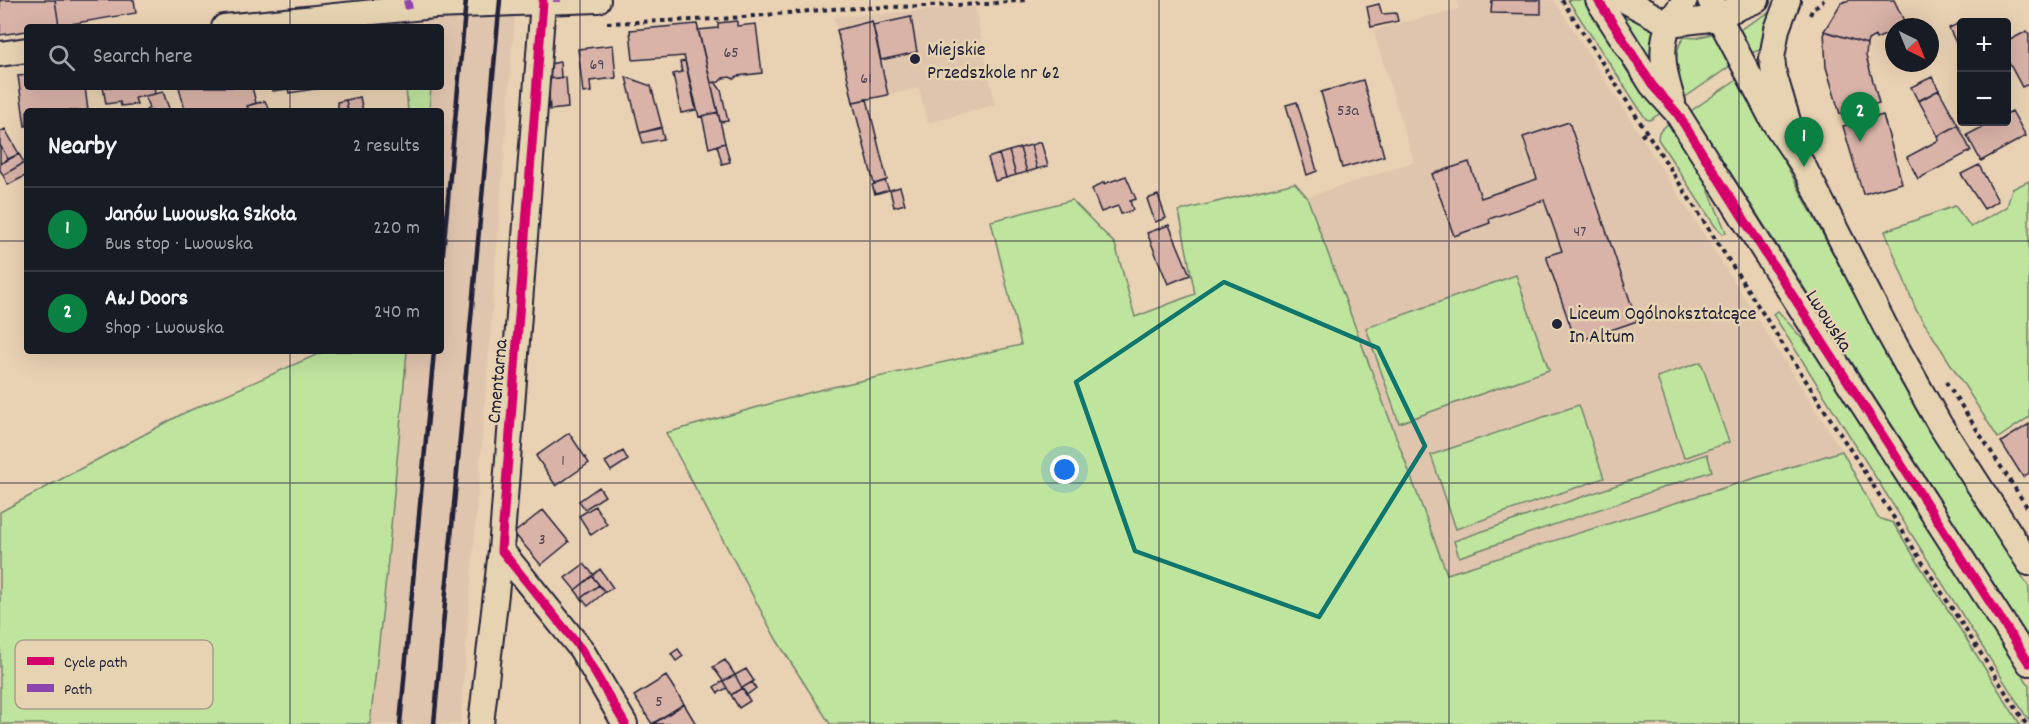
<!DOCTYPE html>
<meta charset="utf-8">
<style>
body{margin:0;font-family:Dekko,sans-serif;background:#242831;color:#f1f3f6}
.controls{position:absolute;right:18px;top:18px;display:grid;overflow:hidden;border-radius:6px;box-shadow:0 6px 24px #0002}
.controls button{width:54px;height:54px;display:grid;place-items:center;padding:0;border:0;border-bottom:2px solid #363941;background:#171b24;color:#f1f3f6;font:30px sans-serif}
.compass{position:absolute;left:1885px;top:18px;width:54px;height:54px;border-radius:50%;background:#171b24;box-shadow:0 6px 24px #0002;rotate:137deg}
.you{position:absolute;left:1065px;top:470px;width:21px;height:21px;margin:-15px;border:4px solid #fff;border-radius:50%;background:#1a73e8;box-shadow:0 0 0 9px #1a73e833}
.badge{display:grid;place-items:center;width:39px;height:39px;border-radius:50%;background:#0b8043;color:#fff;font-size:20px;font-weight:700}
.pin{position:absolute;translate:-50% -50px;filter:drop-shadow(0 2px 3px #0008)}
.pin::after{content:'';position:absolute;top:32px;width:21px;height:18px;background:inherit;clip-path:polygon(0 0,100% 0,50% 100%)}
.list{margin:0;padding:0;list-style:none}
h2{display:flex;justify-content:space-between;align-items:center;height:78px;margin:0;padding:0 24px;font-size:26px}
h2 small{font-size:20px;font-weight:400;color:#9ea1a6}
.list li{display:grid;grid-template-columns:39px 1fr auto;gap:18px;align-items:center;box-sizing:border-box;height:84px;padding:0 24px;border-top:2px solid #363941}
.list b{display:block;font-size:22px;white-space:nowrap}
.list p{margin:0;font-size:20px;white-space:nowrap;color:#9ea1a6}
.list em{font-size:20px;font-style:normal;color:#9ea1a6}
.icon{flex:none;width:33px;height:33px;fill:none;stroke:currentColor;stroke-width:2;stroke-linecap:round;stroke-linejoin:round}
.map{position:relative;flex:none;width:2029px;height:724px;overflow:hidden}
.search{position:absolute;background:#171b24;box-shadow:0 6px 24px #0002;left:24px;top:24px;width:420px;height:66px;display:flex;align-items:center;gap:15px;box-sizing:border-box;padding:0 21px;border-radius:6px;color:#9ea1a6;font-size:22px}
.panel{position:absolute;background:#171b24;box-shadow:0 6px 24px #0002;left:24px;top:108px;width:420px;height:246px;border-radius:6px}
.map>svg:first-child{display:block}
.built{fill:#e0c5ae}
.green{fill:#bfe49e;stroke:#70836c;stroke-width:1.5}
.building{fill:#d9b3a8;stroke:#22223b;stroke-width:1.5}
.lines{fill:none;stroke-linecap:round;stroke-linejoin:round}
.minor-casing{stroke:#22223b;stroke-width:28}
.path{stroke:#22223b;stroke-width:4;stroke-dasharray:4.5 4.5;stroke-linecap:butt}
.minor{stroke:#e6d3b1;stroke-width:24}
.rail{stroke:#22223b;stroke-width:4.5}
.quiet{stroke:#8e44ad;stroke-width:8;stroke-dasharray:15 8;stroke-linecap:butt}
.cycleway-casing{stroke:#e6d3b1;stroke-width:13}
.cycleway{stroke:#d6006c;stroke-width:9}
.marked{fill:none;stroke:#0f766e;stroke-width:4.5;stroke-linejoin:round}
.grid{fill:none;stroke:#22223b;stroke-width:1.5;stroke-opacity:0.55}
.poi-dot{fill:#22223b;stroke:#e6d3b1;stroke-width:2}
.labels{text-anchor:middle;stroke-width:5;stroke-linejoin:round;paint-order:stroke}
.number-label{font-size:16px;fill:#504656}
.poi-label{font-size:20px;fill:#22223b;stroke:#e6d3b1;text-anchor:start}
.street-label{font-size:20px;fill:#22223b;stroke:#e6d3b1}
.key{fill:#e6d3b1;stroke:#ab9e8e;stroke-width:1.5}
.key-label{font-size:16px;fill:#22223b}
</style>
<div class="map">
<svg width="2029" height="724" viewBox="0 0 2029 724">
<rect width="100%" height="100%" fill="#e9d1b3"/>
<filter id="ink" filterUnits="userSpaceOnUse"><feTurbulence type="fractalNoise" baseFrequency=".0167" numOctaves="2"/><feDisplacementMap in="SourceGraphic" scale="12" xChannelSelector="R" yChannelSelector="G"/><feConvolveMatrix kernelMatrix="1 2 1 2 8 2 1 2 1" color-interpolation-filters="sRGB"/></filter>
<g filter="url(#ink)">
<path class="built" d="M 426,0 L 515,15 L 460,724 L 350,724 L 393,351 L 441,351 L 441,111 L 417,111 L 419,87 L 441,87 L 441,27 L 424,27 Z
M 1457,0 L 1554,0 L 1842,451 L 1447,574 L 1307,197 L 1414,162 L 1373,30 L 1458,9 Z
M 975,7 L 995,105 L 928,123 L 919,88 L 853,102 L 834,17 Z"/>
<path class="green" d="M 1568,0 L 1590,0 L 1662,112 L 1650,120 L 1646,119 Z
M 1617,7 L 1656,26 L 1652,64 Z
M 1770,12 L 1772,12 L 1764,49 L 1750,53 L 1738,32 L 1742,28 Z
M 1715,33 L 1733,64 L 1684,98 C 1674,82 1672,53 1684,37 L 1696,38 Z
M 1740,77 L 1899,379 L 1922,420 L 2029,587 L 2029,639 L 1691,111 Z
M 406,87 L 431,87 L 429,111 L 408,111 Z
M 1668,124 L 1671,126 L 1703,177 L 1726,232 L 1723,234 L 1715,226 L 1658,139 L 1659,132 Z
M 2029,181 L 2029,417 L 1998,438 L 1916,310 L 1885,231 L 1955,206 L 1971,227 L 2007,207 L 2012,189 Z
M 1295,183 L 1307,197 L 1447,574 L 1842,451 L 1878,518 L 1893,523 L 2020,724 L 830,724 L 776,639 L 666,433 L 815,391 L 1021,345 L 991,221 L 1072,200 L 1115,244 L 1135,317 L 1195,294 L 1179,211 Z
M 1516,275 L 1549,370 L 1399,423 L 1366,328 Z
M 1778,311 L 1818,357 L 2029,685 L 2029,721 L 1773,314 Z
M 325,351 L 407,351 L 387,570 L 370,724 L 0,724 L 0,512 L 184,413 Z
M 1701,362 L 1729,442 L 1684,458 L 1657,377 Z
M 1579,405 L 1604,478 L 1456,529 L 1431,455 Z
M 1707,454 L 1712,471 L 1459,557 L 1454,541 Z"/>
<path class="building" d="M 0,0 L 55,0 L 59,26 L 27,27 L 27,31 L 0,35 Z
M 55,0 L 134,0 L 136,13 L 59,26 Z
M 1492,0 L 1541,0 L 1541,14 L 1491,13 Z
M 1849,0 L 1894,0 L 1905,23 L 1894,27 L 1891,29 L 1892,32 L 1876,39 L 1875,36 L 1868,40 L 1867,44 L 1824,31 L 1841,3 Z
M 1379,4 L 1382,14 L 1396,13 L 1398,21 L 1371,27 L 1367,7 Z
M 911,17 L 917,52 L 881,60 L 873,25 Z
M 1966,20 L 1967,22 L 1962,22 L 1962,45 L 1958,47 L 1949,28 Z
M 737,21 L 737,26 L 756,24 L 762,73 L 737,76 L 734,79 L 730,77 L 723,78 L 719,82 L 711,83 L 698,30 L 718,28 L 718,23 Z
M 872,21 L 888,95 L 853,102 L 837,30 Z
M 697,24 L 718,112 L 699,117 L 684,56 L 633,60 L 630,30 Z
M 1824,31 L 1867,44 L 1866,56 L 1879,103 L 1840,114 L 1826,67 Z
M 2027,31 L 2029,34 L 2029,84 L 2022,87 L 2006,57 L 2006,42 Z
M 613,45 L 616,78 L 590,81 L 591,92 L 583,93 L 578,49 Z
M 685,61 L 696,110 L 681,113 L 673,74 L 682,72 L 680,62 Z
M 560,62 L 561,78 L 548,79 L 550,64 Z
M 1901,63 L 1918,63 L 1904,70 Z
M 27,75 L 27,87 L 85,87 L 88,111 L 27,111 L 27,126 L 25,126 L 18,76 Z
M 566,77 L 568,108 L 550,110 L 548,79 Z
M 626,77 L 651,86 L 662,127 L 640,133 Z
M 1932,77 L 1939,90 L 1918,101 L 1911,87 Z
M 1363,80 L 1384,156 L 1342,168 L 1321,92 Z
M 715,82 L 721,90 L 728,121 L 720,122 L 711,83 Z
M 103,87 L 154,87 L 155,94 L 135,98 L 137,104 L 121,106 L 120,102 L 106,104 Z
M 179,87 L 252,87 L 256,103 L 247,106 L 249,111 L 185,111 Z
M 272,87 L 328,87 L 289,93 L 288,89 L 273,91 Z
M 1939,90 L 1958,125 L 1938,136 L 1919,101 Z
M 163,92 L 170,111 L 145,111 L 149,108 L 145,96 Z
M 360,97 L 363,111 L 348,111 L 346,100 Z
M 867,99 L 887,180 L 874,184 L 853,102 Z
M 346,100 L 348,111 L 339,111 L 337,102 Z
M 265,101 L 270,111 L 249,111 L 247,106 Z
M 1297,102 L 1317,171 L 1307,175 L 1286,105 Z
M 2012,111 L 2026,136 L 1981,161 L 1967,135 L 1992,122 L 2006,122 L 2006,114 Z
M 718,112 L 725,143 L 709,148 L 702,116 Z
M 1883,115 L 1902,183 L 1863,194 L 1843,126 Z
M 1569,122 L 1637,321 L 1576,342 L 1546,256 L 1562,251 L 1544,200 L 1489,219 L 1490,223 L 1454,236 L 1432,174 L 1469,162 L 1481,198 L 1537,179 L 1523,137 Z
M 1958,125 L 1971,151 L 1918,179 L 1907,157 L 1939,140 L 1938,136 Z
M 661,128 L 664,139 L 643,143 L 640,133 Z
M 5,129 L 19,154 L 8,159 L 0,145 L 0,132 Z
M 1041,142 L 1048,166 L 1037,169 L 1031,145 Z
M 725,143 L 730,162 L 722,164 L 717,145 Z
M 0,145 L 8,159 L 0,164 Z
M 1031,145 L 1037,169 L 1027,172 L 1020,148 Z
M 1020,148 L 1027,172 L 1016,175 L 1009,151 Z
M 1009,151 L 1016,175 L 1006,178 L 999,154 Z
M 19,154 L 24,163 L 3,175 L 0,170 L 0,164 Z
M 999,154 L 1006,178 L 995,181 L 988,158 Z
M 24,163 L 27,169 L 27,175 L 8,185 L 3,175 Z
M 1979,165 L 1998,201 L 1984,209 L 1961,174 Z
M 1126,176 L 1136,199 L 1130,201 L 1133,210 L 1121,214 L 1118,206 L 1101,212 L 1092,189 L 1104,182 L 1104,184 Z
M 885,181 L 889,190 L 875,194 L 872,185 Z
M 900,187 L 905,204 L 894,207 L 890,190 Z
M 1158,195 L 1166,218 L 1155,222 L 1147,199 Z
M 1169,225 L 1190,275 L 1168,284 L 1147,233 Z
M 2029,424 L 2029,473 L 2023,477 L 2001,442 Z
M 569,433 L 589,463 L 556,486 L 536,456 Z
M 623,451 L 628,460 L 611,471 L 605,462 Z
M 599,487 L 605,496 L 585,509 L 579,501 Z
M 595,506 L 607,524 L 591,535 L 579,516 Z
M 543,510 L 569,542 L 541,565 L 514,533 Z
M 584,564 L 594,575 L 575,590 L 565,578 Z
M 600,569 L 613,588 L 605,592 L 592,576 Z
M 592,576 L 599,585 L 581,598 L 575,590 Z
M 599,585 L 605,592 L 588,606 L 581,598 Z
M 678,649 L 683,656 L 676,661 L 671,654 Z
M 725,660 L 735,675 L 723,681 L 713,667 Z
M 746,669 L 754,681 L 742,688 L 735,675 Z
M 735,675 L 742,688 L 731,695 L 723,681 Z
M 666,676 L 684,704 L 652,724 L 634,696 Z
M 723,681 L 727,688 L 718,693 L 714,687 Z
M 752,682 L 756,688 L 747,695 L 742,688 Z
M 742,688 L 750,701 L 739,708 L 731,695 Z
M 684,704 L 696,724 L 653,724 Z"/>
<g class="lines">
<defs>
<path id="minor" d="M 1598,0 L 1652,85 L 1677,113 L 1764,251 L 2029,663
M 1624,0 L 1669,24 L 1710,19 L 1757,0
M 1710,0 L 1773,121 L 1804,167 L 1888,332 L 1940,425 L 2029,563
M 1788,0 L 1777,29 L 1772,58 L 1774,74 L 1791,131
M 543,2 L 501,550 L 581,649 L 625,724
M 224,27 L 434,6 L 598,0
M 0,54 L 27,50
M 1673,102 C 1665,77 1658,49 1669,24 C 1673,15 1680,8 1685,0
M 481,724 L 501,550"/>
</defs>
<use href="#minor" class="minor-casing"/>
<path class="path" d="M 1562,0 L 2026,724
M 1810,15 L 1812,10 L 1824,0
M 607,23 L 720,19 L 832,9 L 987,4 L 1025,0
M 1641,136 L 1647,132
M 1946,382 L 2029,510"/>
<use href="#minor" class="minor"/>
<path class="rail" d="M 441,275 L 466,0
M 400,724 L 434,351
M 434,724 L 500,0"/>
<path class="quiet" d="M 407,0 L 409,9
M 557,2 L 557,0"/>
<defs>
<path id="cycleway" d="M 1598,0 L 1652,85 L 1677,113 L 1764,251 L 2029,663
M 543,2 L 501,550 L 581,649 L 625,724"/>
</defs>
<use href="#cycleway" class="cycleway-casing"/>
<use href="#cycleway" class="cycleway"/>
</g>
</g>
<path class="marked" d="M 1224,282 L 1378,348 L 1425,446 L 1319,617 L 1135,551 L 1076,382 Z"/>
<path class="grid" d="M 290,0 L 290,27M 580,0 L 580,724M 870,0 L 870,724M 1159,0 L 1159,724M 1449,0 L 1449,724M 1739,0 L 1739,724M 290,87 L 290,111M 0,241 L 27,241M 441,241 L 2029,241M 290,351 L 290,724M 0,483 L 2029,483"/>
<g class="poi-dot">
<circle cx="915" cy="59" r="6"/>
<circle cx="1557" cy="324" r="6"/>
</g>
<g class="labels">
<g class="number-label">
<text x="731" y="57">65</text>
<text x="597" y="69">69</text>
<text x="866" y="83">61</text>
<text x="1348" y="115">53a</text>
<text x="1580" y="236">47</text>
<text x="563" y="465">1</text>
<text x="542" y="544">3</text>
<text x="659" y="706">5</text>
</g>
<g class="poi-label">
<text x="927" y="55">Miejskie<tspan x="927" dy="23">Przedszkole nr 62</tspan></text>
<text x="1569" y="319">Liceum Ogólnokształcące<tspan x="1569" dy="23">In Altum</tspan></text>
</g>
<g class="street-label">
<text transform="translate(1830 320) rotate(57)" y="7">Lwowska</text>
<text transform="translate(496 381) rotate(-85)" y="7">Cmentarna</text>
</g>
</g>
<rect x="15" y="640" width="198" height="69" rx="9" class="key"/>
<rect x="27" y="657" width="27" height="8" fill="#d6006c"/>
<rect x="27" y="684" width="27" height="8" fill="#8e44ad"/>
<g class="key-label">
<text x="64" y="667">Cycle path</text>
<text x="64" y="694">Path</text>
</g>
</svg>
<div class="controls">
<button>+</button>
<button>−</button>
</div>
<svg class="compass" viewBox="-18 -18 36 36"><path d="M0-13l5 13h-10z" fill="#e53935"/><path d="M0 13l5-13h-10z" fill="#9ea1a6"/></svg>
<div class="you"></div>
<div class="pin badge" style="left:1804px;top:167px">1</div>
<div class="pin badge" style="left:1860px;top:142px">2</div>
<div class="search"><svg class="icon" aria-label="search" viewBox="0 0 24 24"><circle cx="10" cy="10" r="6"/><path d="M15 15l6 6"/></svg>Search here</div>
<section class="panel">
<h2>Nearby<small>2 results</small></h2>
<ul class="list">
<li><span class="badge">1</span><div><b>Janów Lwowska Szkoła</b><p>Bus stop · Lwowska</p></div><em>220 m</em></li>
<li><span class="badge">2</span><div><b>A&amp;J Doors</b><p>Shop · Lwowska</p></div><em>240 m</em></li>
</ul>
</section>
</div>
